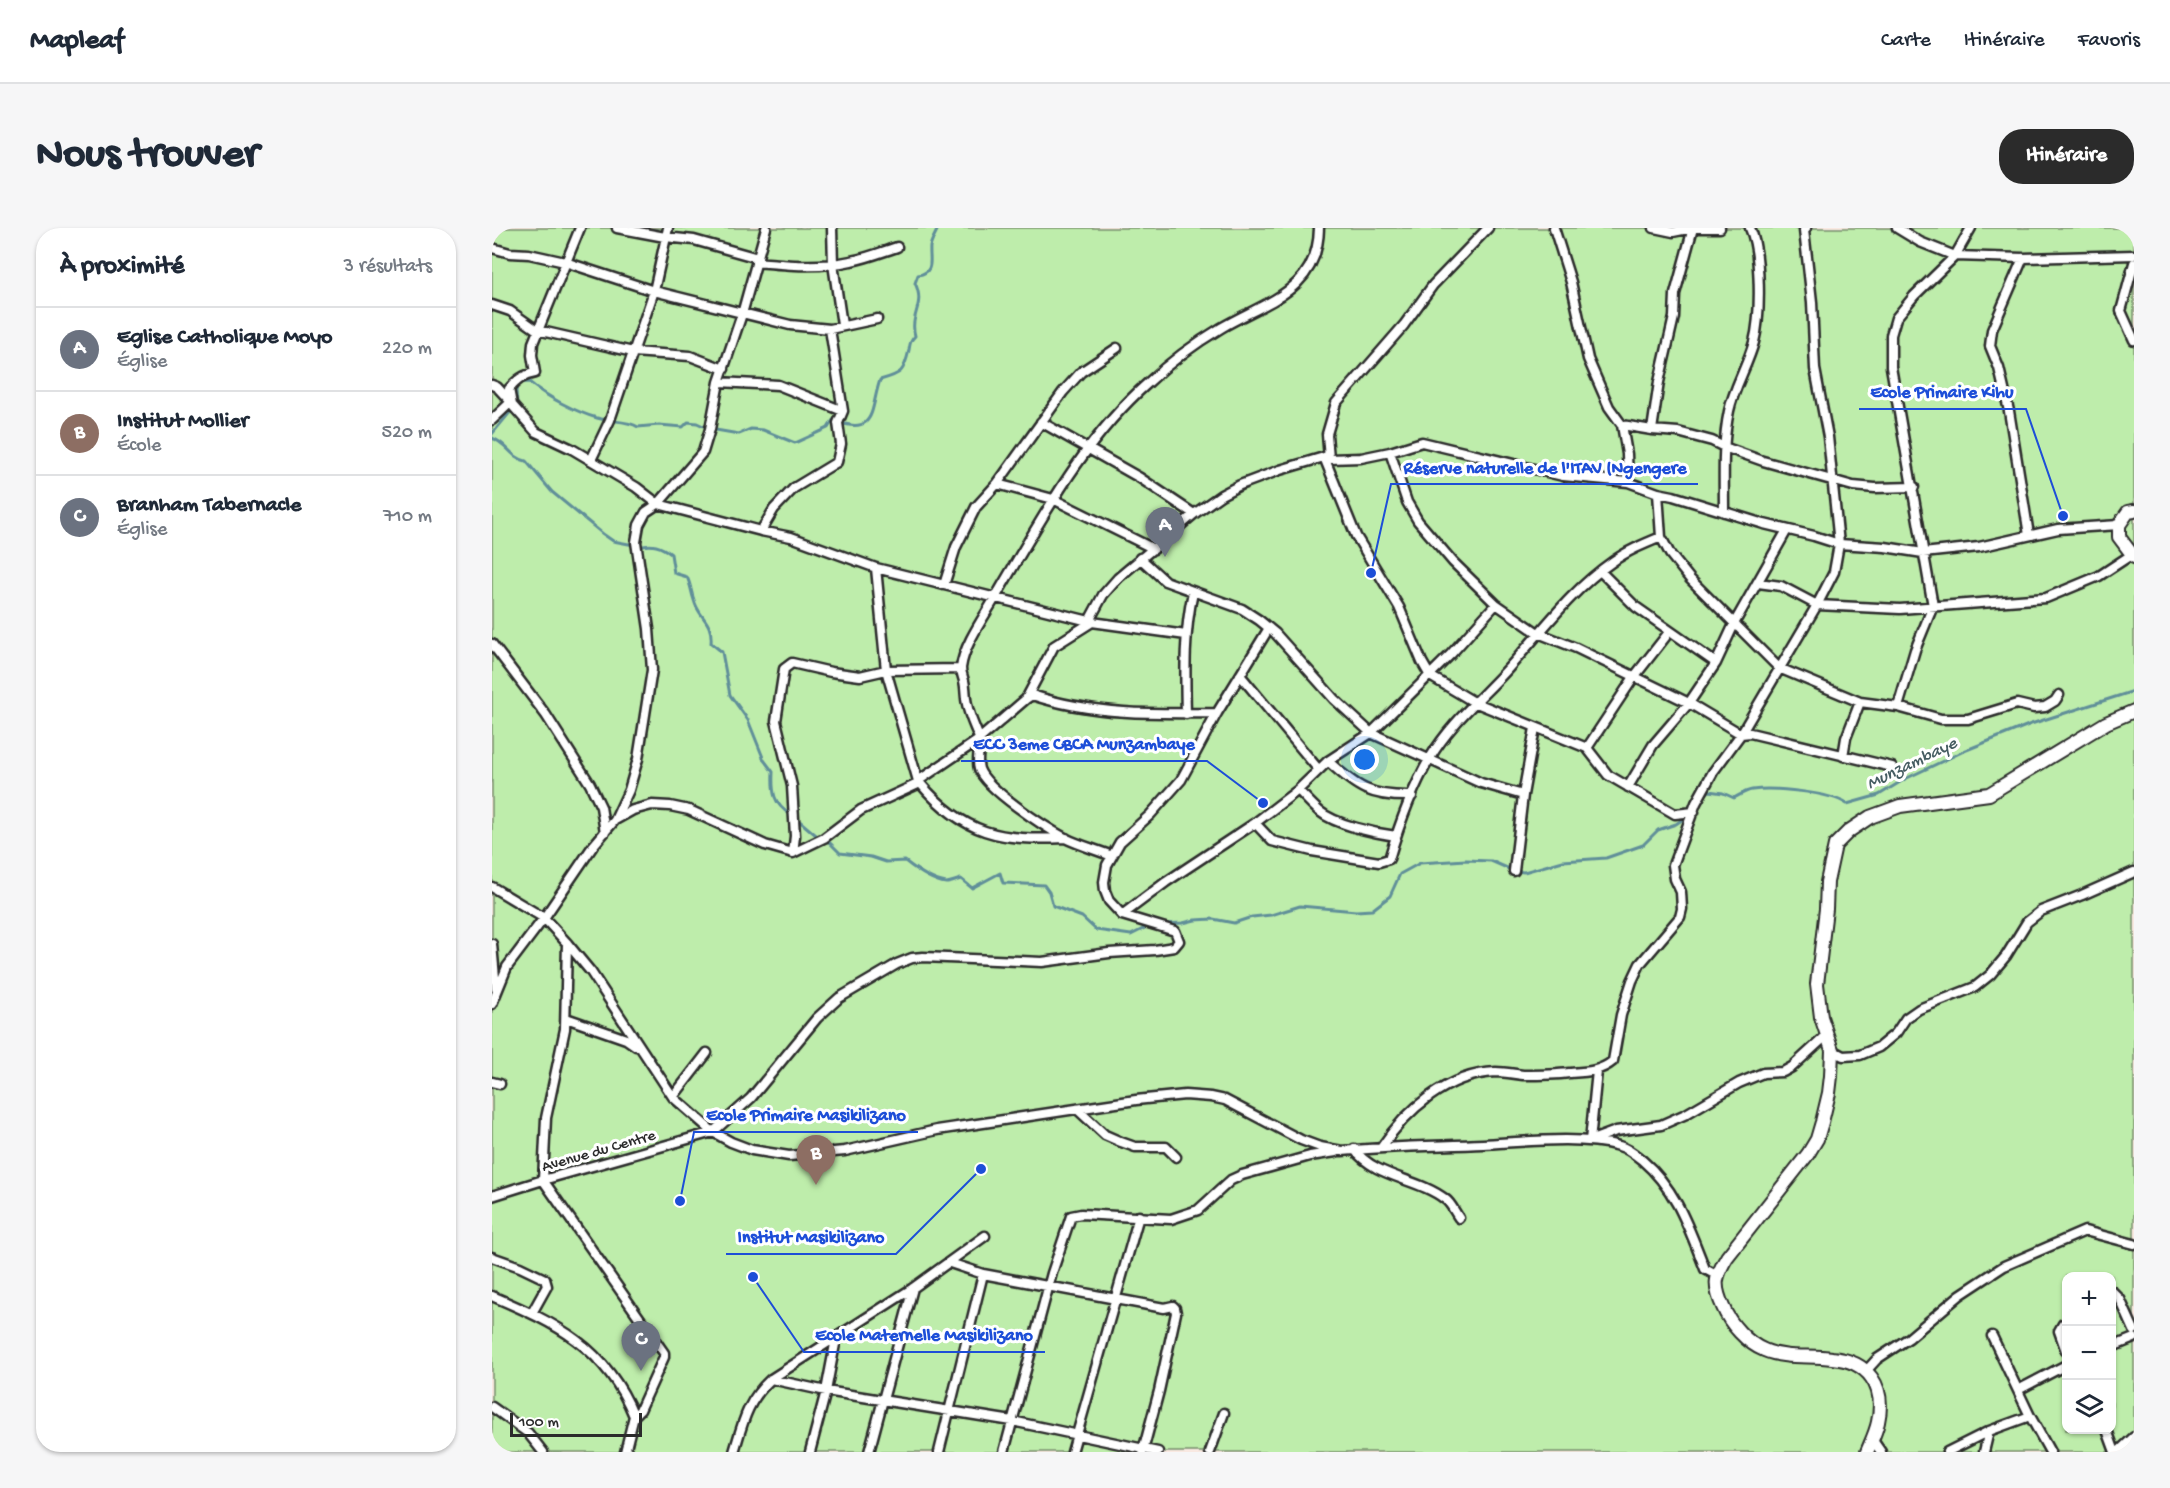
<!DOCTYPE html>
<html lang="fr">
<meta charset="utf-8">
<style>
body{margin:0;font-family:"Gochi Hand",sans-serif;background:#f6f6f7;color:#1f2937}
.controls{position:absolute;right:18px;bottom:18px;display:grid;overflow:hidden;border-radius:12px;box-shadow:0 2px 4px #0004}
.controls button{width:54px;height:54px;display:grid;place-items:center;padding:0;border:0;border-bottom:2px solid #e0e1e3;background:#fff;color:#1f2937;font:30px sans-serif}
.scale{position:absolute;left:18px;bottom:15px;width:132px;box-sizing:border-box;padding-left:6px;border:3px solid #2b2b2b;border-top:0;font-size:16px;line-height:21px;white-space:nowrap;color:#2b2b2b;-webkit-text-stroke:4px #fff;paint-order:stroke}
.you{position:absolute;left:873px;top:532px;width:21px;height:21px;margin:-15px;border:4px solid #fff;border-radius:50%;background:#1a73e8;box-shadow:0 0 0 9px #1a73e833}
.badge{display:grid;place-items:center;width:39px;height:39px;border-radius:50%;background:#2b2b2b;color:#fff;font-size:20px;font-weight:700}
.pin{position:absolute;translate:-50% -50px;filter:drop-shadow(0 2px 3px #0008)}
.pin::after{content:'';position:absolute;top:32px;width:21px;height:18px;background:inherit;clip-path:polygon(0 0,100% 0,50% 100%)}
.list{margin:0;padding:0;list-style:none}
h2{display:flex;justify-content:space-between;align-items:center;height:78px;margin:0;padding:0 24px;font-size:26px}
h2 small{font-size:20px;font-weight:400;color:#747a83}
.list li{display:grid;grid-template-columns:39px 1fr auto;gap:18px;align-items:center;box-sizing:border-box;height:84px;padding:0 24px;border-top:2px solid #e0e1e3}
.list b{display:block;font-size:22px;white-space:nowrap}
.list p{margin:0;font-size:20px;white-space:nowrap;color:#747a83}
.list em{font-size:20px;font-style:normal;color:#747a83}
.icon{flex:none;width:33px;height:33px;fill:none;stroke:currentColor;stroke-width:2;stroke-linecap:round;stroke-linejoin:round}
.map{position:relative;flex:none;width:1642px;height:1224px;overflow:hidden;border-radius:24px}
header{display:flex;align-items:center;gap:36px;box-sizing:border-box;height:84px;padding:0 30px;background:#fff;border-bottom:2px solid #e0e1e3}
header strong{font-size:28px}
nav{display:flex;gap:33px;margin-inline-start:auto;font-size:21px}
.intro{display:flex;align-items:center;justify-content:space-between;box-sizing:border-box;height:144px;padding:0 36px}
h1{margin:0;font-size:42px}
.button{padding:15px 27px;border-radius:24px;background:#2b2b2b;color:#fff;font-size:21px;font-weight:700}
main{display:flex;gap:36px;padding:0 36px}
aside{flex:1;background:#fff;border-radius:24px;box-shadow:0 2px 4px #0004}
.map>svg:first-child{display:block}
.green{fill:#beedab;stroke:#748c6b;stroke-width:1.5;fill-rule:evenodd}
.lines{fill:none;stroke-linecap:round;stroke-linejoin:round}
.stream{stroke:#608f99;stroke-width:3}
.street-casing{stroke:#2b2b2b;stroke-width:13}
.secondary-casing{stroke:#2b2b2b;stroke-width:16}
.street{stroke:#fff;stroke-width:8}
.secondary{stroke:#fff;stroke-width:12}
.labels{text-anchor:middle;stroke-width:6;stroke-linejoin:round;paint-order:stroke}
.street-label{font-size:16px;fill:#2b2b2b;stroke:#fff}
.water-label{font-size:18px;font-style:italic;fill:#465d62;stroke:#fff}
.leader{fill:none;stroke:#1d4ed8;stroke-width:2}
.callout-dot{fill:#1d4ed8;stroke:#fff;stroke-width:2}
.callout-label{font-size:18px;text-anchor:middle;font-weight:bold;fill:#1d4ed8;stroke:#fff;stroke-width:6;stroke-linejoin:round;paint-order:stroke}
</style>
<header>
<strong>Mapleaf</strong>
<nav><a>Carte</a><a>Itinéraire</a><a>Favoris</a></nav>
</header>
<div class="intro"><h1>Nous trouver</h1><a class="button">Itinéraire</a></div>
<main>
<aside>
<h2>À proximité<small>3 résultats</small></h2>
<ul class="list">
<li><span class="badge" style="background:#6b7280">A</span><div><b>Eglise Catholique Moyo</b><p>Église</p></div><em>220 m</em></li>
<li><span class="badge" style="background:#8d6e63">B</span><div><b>Institut Mollier</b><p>École</p></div><em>520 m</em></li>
<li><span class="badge" style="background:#6b7280">C</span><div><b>Branham Tabernacle</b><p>Église</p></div><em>710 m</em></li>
</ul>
</aside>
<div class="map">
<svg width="1642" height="1224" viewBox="0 0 1642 1224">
<rect width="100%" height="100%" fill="#f9e9e2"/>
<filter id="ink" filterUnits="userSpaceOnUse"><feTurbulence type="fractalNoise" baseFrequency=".0167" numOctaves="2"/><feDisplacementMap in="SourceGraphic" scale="12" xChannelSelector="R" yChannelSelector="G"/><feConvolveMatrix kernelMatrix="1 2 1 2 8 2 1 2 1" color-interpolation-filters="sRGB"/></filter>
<g filter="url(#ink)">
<path class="green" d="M 0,0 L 1642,0 L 1642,1224 L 0,1224 ZM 1574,1048 L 1620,1048 L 1620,1202 L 1574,1202 Z"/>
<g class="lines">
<path class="stream" d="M 0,206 L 25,176 L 24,163 L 26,155 L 37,154 C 53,168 84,184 105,190 C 118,194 136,192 146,199 L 167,197 L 191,199 L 196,194 L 205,195 L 218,201 L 247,206 L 259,201 L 271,202 L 303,215 L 336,200 L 341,192 C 385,210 378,181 388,152 C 410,146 412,144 417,122 C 418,116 418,113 423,108 C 417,86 434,78 423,55 L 426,47 C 443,44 437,32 438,19 C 439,12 444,6 446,0
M 0,210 C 15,215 19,230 34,233 L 60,264 L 111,306 L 121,313 L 142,317
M 147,319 C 160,315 169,318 179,326 L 182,345 L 195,349 C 199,357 199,364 202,372 C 207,391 221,392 219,415 L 230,424 L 238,467 L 256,492 L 272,532 L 281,544 C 280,564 281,576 299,587
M 1210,571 L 1217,563 L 1231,565 L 1242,570 C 1248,567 1253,563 1260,562 C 1280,559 1338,564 1355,576 L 1387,567 L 1413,551 L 1472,523 L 1539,496 L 1642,463
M 304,590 L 324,607 L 338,615 L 348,625 L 379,629 L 394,634 L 413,633 C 423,641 440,653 454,655 C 458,655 465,652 469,651 L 480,660 L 508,645 L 511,655 L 552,657 L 557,664 L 561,678 L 590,689 L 604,702 L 639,707 L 657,698
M 669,696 L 691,695 L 703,692 L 721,691 L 742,695 L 760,689 L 779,687 L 808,678 L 864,683 L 880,682 L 898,668 L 908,646 L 928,635 L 974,632 L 999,633 L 1022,643 L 1032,644 L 1071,633 L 1114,630 L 1151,617 L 1166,602 L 1184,596 L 1197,587"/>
<defs>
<path id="street" d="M 88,0 L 41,115 L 40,127 L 43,145 C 31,147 25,152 17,161 L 20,177 L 44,204 L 80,221 L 144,259 L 166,276 L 269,303 L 299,309 L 384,340 L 597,393
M 125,0 L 173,9 L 202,12 L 266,30
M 340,0 L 341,36 L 350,97
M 1062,0 L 1079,54 L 1096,131 L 1117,179 L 1130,197 L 1135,226 L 1136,254
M 1162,0 L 1181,4 L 1201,0 L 1228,0
M 1405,0 L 1428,14 L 1463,28 L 1531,30 L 1642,27
M 0,20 L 18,25 L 37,26 L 73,34 L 162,63 L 298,97 L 338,101 L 385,91
M 1531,30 L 1500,102 L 1498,118 L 1507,140 L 1517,183 L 1537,307
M 264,34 C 296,37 328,40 359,33 C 375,30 390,24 405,19
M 1642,35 L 1629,83 L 1642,112
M 0,77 L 18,83 L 45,102 L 141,124 L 198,128 L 232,141
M 227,154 L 286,157 L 351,183
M 0,157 L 5,159 L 19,174
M 0,192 L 19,174
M 549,194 L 648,250 L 702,286
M 1130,197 L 1160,202 L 1186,204 L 1220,213 L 1232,219 L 1271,233 L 1361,258 L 1383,260 L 1422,259
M 1160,202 L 1167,154 L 1182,89 L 1183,66 L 1201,0
M 898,224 L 915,274 L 926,293 L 961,334 L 1004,376 L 1046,405 L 1084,420 L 1197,475 L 1249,506 L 1258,505 L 1400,539
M 832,229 L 864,308 L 907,379 L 930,434 L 938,448 L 982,474 L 1095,520 L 1116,547 L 1183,586 L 1202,584
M 837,231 L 835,206 L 844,175 L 912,97 L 941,57 L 996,0
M 99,232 L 118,192 L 162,63 L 176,0
M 505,256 L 561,271 L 662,321
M 1166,265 L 1169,309 L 1178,326 L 1198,351 L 1287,440 L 1368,474 L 1406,479 L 1449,491 L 1476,491 L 1525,476 L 1542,480 L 1553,479 L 1563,473 L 1567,467
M 1232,284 C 1232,250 1230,216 1237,183 C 1242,159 1256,137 1262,114 C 1269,88 1269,24 1258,0
M 269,303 L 282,281 L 302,260 L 345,234 L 349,216 L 346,195 L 351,183 L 338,101
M 648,330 L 673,353 L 750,381 L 767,392 L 783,405 L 842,471 L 879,505 L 989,555 L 1031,567
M 384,340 L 394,442 L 426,553
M 1108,343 L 1144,379 L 1224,435
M 1266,355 L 1289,358 L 1325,377 L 1408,381 L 1554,370 L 1607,348 L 1639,327
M 452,357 L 464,319 L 484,279 L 505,256 L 571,164 L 589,144 L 625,120
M 600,394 L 694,407
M 0,416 L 54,487 L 98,556 L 109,579 L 113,604
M 748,447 L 827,542
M 534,471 L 540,467 C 600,487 663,486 725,485
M 1406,479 L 1423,422 L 1441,378 L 1399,139 L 1399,107 L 1404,90 L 1422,68 L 1463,28 L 1479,0
M 694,486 C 693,444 692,404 701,364
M 487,510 C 483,499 477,488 475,476 C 473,469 474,461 472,453 C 471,449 469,444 469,440 C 472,415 495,385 507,363 C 551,289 591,212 657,154 C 678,134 704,115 729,100 C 775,73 826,63 827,0
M 485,513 C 489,522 484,532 487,541 C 494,561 553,599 573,610 C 587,617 605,622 620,628
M 1095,520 L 1142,449 L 1178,403
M 1351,528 L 1354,510 L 1368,474
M 836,533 C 865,560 879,569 920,568
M 428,555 C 472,607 509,613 574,610
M 1136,559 L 1161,517 L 1197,475 L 1224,435 L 1243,394 L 1295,302
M 806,562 C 813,569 819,576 827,583 C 844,597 882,605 904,608
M 123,592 L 137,562 L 146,531 L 160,442 L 157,401 L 144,314 L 147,297 L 154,284 L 166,276 L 211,224 L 218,201 L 227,154 L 250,86 L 274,0
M 763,595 L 780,613 L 820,623 L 887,634 L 897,631 C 907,597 920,561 938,530 C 958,496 987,472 1013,444 C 1047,407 1078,363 1120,334 C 1135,323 1152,316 1169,309
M 301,625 L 303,608 L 300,558 L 284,493 L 292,441 L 300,435 L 339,444 L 368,448 L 394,442 L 469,441
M 1022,643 L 1031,567 L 1043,500
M 0,659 L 52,690 L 75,715 L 99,744 L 181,869 L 221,904 L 239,914 L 260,922 L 297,928 L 353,923 L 445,902 L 644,872 L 693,867 L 719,869 L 733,872 L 809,912 L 828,919 L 850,923 C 897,918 944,918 991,916 C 1031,914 1089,907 1127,918 C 1135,920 1144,927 1150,932 C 1185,962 1197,1001 1213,1041 L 1224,1047
M 630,687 L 674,654 L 763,595 L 806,562 L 836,533 L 879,505 L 959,426 L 1004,376
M 75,715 L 73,801 L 54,890 L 51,952 L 172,1125 L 172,1129 L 148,1182 L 142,1188
M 0,716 L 4,761
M 0,776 L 15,739 L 52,690 L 101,618 L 123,592 L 141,582 L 160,577 L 178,578 L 197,582 L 273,617 L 301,625 L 332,610 L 369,582 L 428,555 L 426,553 L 485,513 L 534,471 L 562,418 L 600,394 L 597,393 L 611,367 L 626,350 L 702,286 L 729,267 L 748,257 L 788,242 L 832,229 L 837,231 L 869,230 L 898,224 L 930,214 L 1071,248 L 1136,254 L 1166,265 L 1181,268 L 1272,296 L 1322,308 L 1347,316 L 1393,319 L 1431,325 L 1487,319 L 1566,301 L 1627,297
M 74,790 L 134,811 L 144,818
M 1340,822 L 1351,828 L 1368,827 L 1387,819 L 1404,805 L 1414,790 L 1427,781 L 1483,759 L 1498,747 L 1514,728 L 1535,694 L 1549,683 L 1590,667 L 1642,644
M 0,854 L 8,856
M 181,869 L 215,825
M 585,881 L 613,907 L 629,914 L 643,919 L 674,919 L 684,929
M 1100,912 L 1124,903 L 1169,897 L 1194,886 L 1247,855 L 1271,845 L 1291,844 L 1300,839 L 1335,807
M 1098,913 L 1105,843
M 889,920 C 914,882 955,846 1004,844 C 1013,844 1022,846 1031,847 C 1047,847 1062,847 1077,845 C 1093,844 1108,844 1121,833 L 1129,787 L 1140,753 L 1148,736 L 1188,689 L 1190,681 L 1189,664 L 1183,651 L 1181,637 L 1204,575 L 1221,544 L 1249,506 L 1325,377 L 1342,344 L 1347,316 L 1336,209 L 1323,141 L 1320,74 L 1312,2 L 1314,0
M 862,921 C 883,950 926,950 953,971 C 959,975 962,983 967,990
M 0,968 L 51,952 L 221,904 L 259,870 L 325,790 L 347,770 L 405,736 L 420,730 L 431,729 L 550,734 L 617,725 L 663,722 L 682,719 L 687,713 L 683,703 L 630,687 L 617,673 L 613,663 L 612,654 L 615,637 L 628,614 L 658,587 L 689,552 L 725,485 L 777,400
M 0,1029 L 28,1039 L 53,1051 L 55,1058 L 40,1085
M 458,1035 L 491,1046 L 672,1080 L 681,1078 L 683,1080 L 684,1085 L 667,1163 L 651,1223
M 1620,1063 L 1628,1071 L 1642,1102
M 0,1068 C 64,1095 114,1119 142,1188 L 133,1224
M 1571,1096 L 1567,1103 L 1574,1123
M 1500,1108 L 1538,1188 L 1558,1224
M 1620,1119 L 1642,1110
M 1375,1142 L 1385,1131 L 1417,1110 L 1468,1067 L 1512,1038 L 1593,1003 L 1642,1016
M 279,1151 L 334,1163 L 520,1193 L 666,1224
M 1526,1162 L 1574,1137
M 0,1179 L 36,1205 L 51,1224
M 1615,1202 L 1623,1224
M 1380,1211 L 1389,1224
M 242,1224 C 251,1194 255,1173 279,1151 L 421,1060 L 493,1008
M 318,1224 L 334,1163 L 344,1111
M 377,1224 L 421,1060
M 447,1224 L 491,1046
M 512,1224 L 560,1045 L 579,988 L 589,986 L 679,991 L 706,982 L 739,952 L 750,947 L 818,928 L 844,924
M 580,1224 L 647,988
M 718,1224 L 732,1185
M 1455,1224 L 1497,1203 L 1538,1188
M 1492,1224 L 1497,1203
M 1626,1224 L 1642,1209"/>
<path id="secondary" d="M 1642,283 L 1636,284 L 1627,297 L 1627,309 L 1642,329
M 1375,1224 C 1379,1214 1384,1204 1386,1194 C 1394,1158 1376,1133 1340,1130 C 1317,1127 1293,1131 1272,1122 C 1255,1115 1238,1096 1231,1079 C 1221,1057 1223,1049 1235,1029 L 1316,926 L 1325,911 L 1330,894 L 1337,865 L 1339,848 L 1340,822 L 1329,789 L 1325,756 L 1334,681 L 1335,654 L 1343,617 L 1357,603 L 1378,589 L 1408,578 L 1497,566 L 1614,495 L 1642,483"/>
</defs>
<use href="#street" class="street-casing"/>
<use href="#secondary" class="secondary-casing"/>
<use href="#street" class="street"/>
<use href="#secondary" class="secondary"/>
</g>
</g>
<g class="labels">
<g class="street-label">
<text transform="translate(106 921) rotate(-16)" y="6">Avenue du Centre</text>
</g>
<g class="water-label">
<text transform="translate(1419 534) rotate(-26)" y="6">Munzambaye</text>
</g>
</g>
<path class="leader" d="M1571 288L1534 181H1367M879 345L899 256H1206M771 575L715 533H469M188 973L202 904H426M489 941L404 1026H234M261 1049L312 1124H553"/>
<g class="callout-dot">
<circle cx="1571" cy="288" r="6"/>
<circle cx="879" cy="345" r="6"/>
<circle cx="771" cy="575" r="6"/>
<circle cx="188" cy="973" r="6"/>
<circle cx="489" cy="941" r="6"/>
<circle cx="261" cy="1049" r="6"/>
</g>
<g class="callout-label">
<text x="1450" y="169">Ecole Primaire Kihu</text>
<text x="1053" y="245">Réserve naturelle de l'ITAV (Ngengere</text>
<text x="592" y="521">ECC 3eme CBCA Munzambaye</text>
<text x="314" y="892">Ecole Primaire Masikilizano</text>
<text x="319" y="1014">Institut Masikilizano</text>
<text x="432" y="1112">Ecole Maternelle Masikilizano</text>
</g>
</svg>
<div class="controls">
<button>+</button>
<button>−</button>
<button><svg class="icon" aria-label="layers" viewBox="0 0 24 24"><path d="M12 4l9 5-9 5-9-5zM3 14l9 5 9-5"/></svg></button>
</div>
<div class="scale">100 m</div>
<div class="you"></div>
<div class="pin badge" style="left:673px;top:329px;background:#6b7280">A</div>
<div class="pin badge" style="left:324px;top:957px;background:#8d6e63">B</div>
<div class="pin badge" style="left:149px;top:1143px;background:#6b7280">C</div>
</div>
</main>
